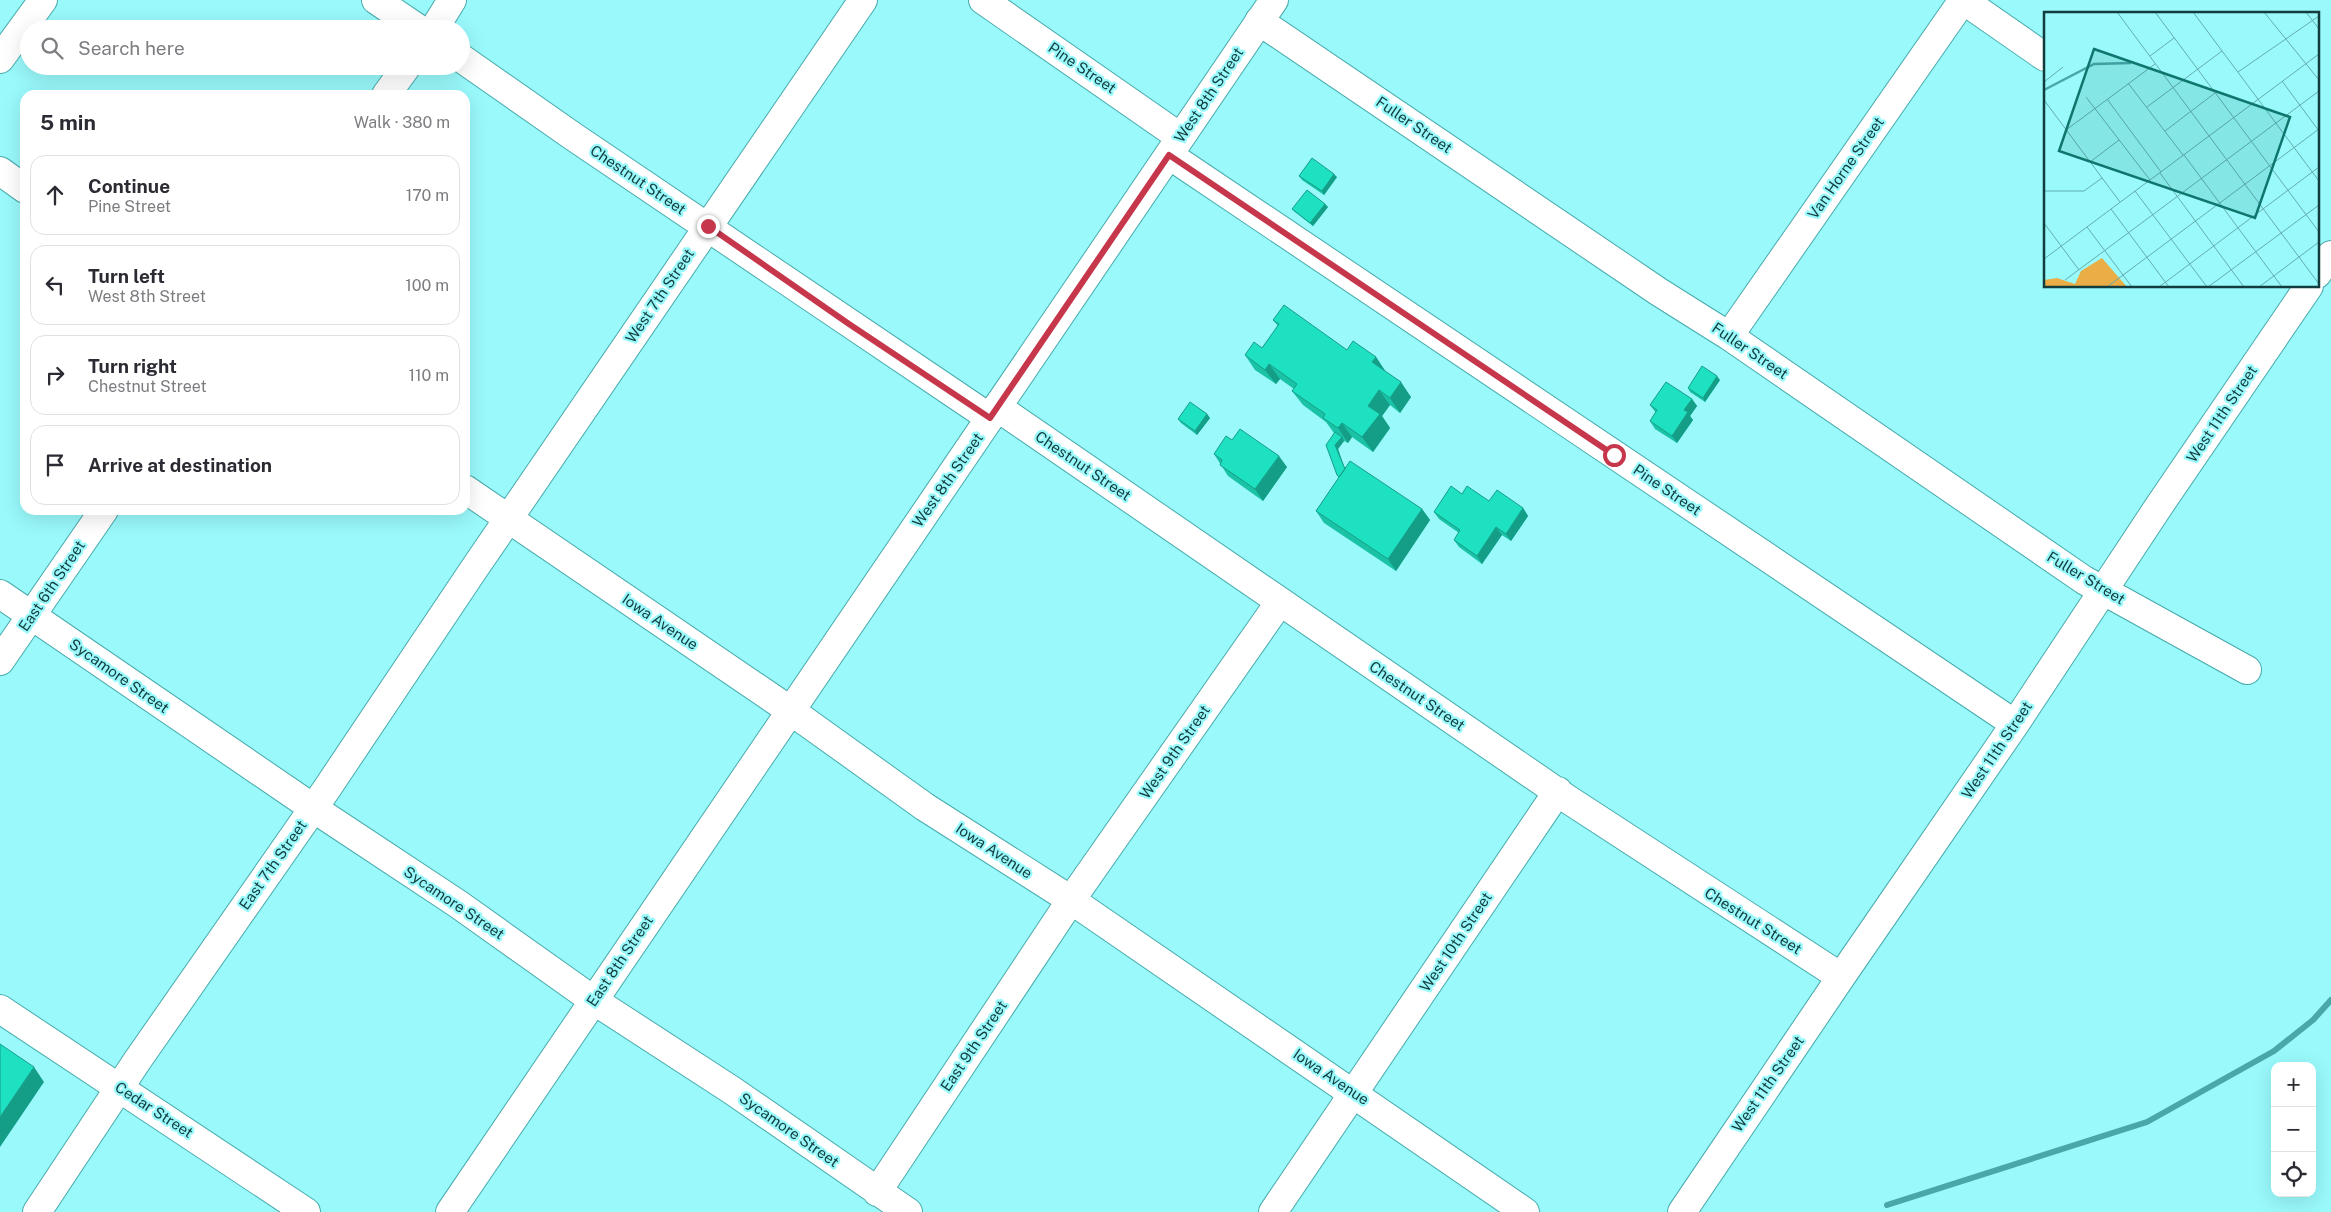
<!DOCTYPE html>
<meta charset="utf-8">
<style>
body{margin:0;font-family:"Public Sans",sans-serif;background:#f7f7f7;color:#2b2b33}
.controls{position:absolute;right:15px;bottom:15px;display:grid;overflow:hidden;border-radius:10px;box-shadow:0 5px 20px #0002}
.controls button{width:45px;height:45px;display:grid;place-items:center;padding:0;border:0;border-bottom:1px solid #e1e1e2;background:#fff;color:#2b2b33;font:25px sans-serif}
.stop{position:absolute;width:15px;height:15px;margin:-11px;border:4px solid #c7374c;border-radius:50%;background:#fff}
.stop.end{background:#c7374c;border-color:#fff;box-shadow:0 1px 5px #0008}
.list{margin:0;padding:0;list-style:none}
h2{display:flex;justify-content:space-between;align-items:center;height:65px;margin:0;padding:0 20px;font-size:21px}
h2 small{font-size:16px;font-weight:400;color:#7c7c81}
.list li{display:grid;grid-template-columns:32px 1fr auto;gap:15px;align-items:center;box-sizing:border-box;height:80px;margin:0 10px 10px;padding:0 10px;border:1px solid #e1e1e2;border-radius:15px}
.list b{display:block;font-size:19px;white-space:nowrap}
.list p{margin:0;font-size:16px;white-space:nowrap;color:#7c7c81}
.list em{font-size:16px;font-style:normal;color:#7c7c81}
.icon{flex:none;width:28px;height:28px;fill:none;stroke:currentColor;stroke-width:2;stroke-linecap:round;stroke-linejoin:round}
.map{position:relative;flex:none;width:2331px;height:1212px;overflow:hidden}
.search{position:absolute;background:#fff;box-shadow:0 5px 20px #0002;left:20px;top:20px;width:450px;height:55px;display:flex;align-items:center;gap:12px;box-sizing:border-box;padding:0 18px;border-radius:28px;color:#7c7c81;font-size:19px}
.panel{position:absolute;background:#fff;box-shadow:0 5px 20px #0002;left:20px;top:90px;width:450px;height:425px;border-radius:15px}
.map>svg:first-child{display:block}
.lines{fill:none;stroke-linecap:round;stroke-linejoin:round}
.stream{stroke:#49a7a9;stroke-width:6}
.minor-casing{stroke:#49aaac;stroke-width:30}
.major-casing{stroke:#49aaac;stroke-width:30}
.minor{stroke:#fff;stroke-width:28}
.major{stroke:#fff;stroke-width:28}
.wall{fill:#1ac2a6}
.shaded-wall{fill:#159e87}
.building{fill:#1ee1c1;stroke:#159e87}
.route{stroke:#c7374c;stroke-width:6}
.labels{text-anchor:middle;stroke-width:4.5;stroke-linejoin:round;paint-order:stroke}
.street-label{font-size:15px;fill:#123c3d;stroke:#99f9fb}
.inset-river{fill:none;stroke:#49a7a9;stroke-width:2.5}
.inset-road{fill:none;stroke:#63adaf;stroke-width:1}
.view{fill:#0f766e;fill-opacity:0.15;stroke:#0f766e;stroke-width:2.5}
.inset-edge{fill:none;stroke:#123c3d;stroke-width:2.5}
</style>
<div class="map">
<svg width="2331" height="1212" viewBox="0 0 2331 1212">
<rect width="100%" height="100%" fill="#99f9fb"/>
<g class="lines">
<path class="stream" d="M 1887,1205 L 2147,1122 L 2274,1051 L 2313,1020 L 2331,1000"/>
<defs>
<path id="minor" d="M 376,0 L 419,29
M 983,0 L 1180,137
M 1963,0 L 2045,57
M 1259,21 L 1659,292 L 1729,336 L 2084,580 L 2247,670
M 434,29 L 452,0
M 461,58 L 574,137 L 990,418
M 0,59 L 43,0
M 386,95 L 407,66
M 1169,155 L 2015,724
M 0,171 L 25,189
M 2317,274 L 2331,255
M 1729,336 L 1963,0
M 997,407 L 1569,800 L 1841,977
M 465,489 L 791,711 L 925,807 L 1071,900 L 1525,1212
M 0,594 L 313,808 L 458,904 L 593,1000 L 733,1091 L 908,1212
M 0,661 L 104,510
M 877,1192 L 1071,900 L 1279,603
M 37,1212 L 137,1061 L 326,790 L 474,569 L 863,0
M 1273,1212 L 1558,791
M 1682,1212 L 1841,977 L 2015,724 L 2159,506 L 2309,286"/>
<path id="major" d="M 0,1009 L 306,1212
M 450,1212 L 1274,0"/>
</defs>
<use href="#minor" class="minor-casing"/>
<use href="#major" class="major-casing"/>
<use href="#minor" class="minor"/>
<use href="#major" class="major"/>
</g>
<path class="wall" d="M 1299,176 L 1337,177 L 1324,195 L 1302,180 Z
M 1325,204 L 1328,207 L 1313,226 L 1295,212 L 1292,209 Z
M 1273,320 L 1347,350 L 1376,357 L 1385,371 L 1411,397 L 1400,413 L 1390,405 L 1382,416 L 1390,428 L 1373,452 L 1352,437 L 1348,443 L 1344,441 L 1338,449 L 1345,469 L 1422,509 L 1430,520 L 1396,571 L 1324,523 L 1316,511 L 1339,478 L 1337,475 L 1334,433 L 1326,422 L 1303,405 L 1292,391 L 1294,389 L 1280,379 L 1276,384 L 1255,370 L 1245,355 L 1262,348 L 1278,326 Z
M 1720,380 L 1705,402 L 1690,392 L 1688,388 Z
M 1692,399 L 1697,406 L 1690,416 L 1693,420 L 1677,443 L 1655,429 L 1650,421 L 1656,413 L 1650,405 Z
M 1207,414 L 1210,418 L 1197,435 L 1181,423 L 1178,419 Z
M 1232,440 L 1287,467 L 1263,501 L 1228,476 L 1214,454 Z
M 1462,494 L 1489,501 L 1523,508 L 1528,516 L 1511,541 L 1502,535 L 1482,564 L 1459,547 L 1454,540 L 1459,533 L 1439,519 L 1434,512 Z"/>
<path class="shaded-wall" d="M 1334,174 L 1337,177 L 1324,195 L 1322,191 Z
M 1325,204 L 1328,207 L 1313,226 L 1310,223 Z
M 1376,357 L 1386,372 L 1372,362 Z
M 1269,364 L 1280,379 L 1276,384 L 1265,370 Z
M 1717,376 L 1720,380 L 1705,402 L 1703,398 Z
M 1401,382 L 1411,397 L 1400,413 L 1390,398 Z
M 1379,390 L 1390,405 L 1382,416 L 1390,428 L 1373,452 L 1362,437 L 1368,406 Z
M 1692,399 L 1697,406 L 1690,416 L 1693,420 L 1677,443 L 1672,436 L 1684,410 Z
M 1207,414 L 1210,418 L 1197,435 L 1195,431 Z
M 1342,423 L 1352,437 L 1348,443 L 1338,428 Z
M 1342,437 L 1344,441 L 1338,449 L 1346,473 L 1344,469 L 1335,445 Z
M 1279,456 L 1287,467 L 1263,501 L 1255,489 Z
M 1523,508 L 1528,516 L 1511,541 L 1506,534 Z
M 1422,509 L 1430,520 L 1396,571 L 1388,559 Z
M 1496,527 L 1502,535 L 1482,564 L 1477,556 Z
M 34,1067 L 44,1082 L 0,1147 L 0,1117 Z"/>
<path class="building" d="M 1312,158 L 1334,174 L 1322,191 L 1299,176 Z
M 1307,190 L 1325,204 L 1310,223 L 1292,209 Z
M 1284,305 L 1347,350 L 1353,341 L 1376,357 L 1372,362 L 1401,382 L 1390,398 L 1379,390 L 1368,406 L 1380,414 L 1362,437 L 1342,423 L 1338,428 L 1323,418 L 1325,414 L 1292,391 L 1297,384 L 1269,364 L 1265,370 L 1245,355 L 1254,342 L 1262,348 L 1279,324 L 1273,320 Z
M 1702,366 L 1717,376 L 1703,398 L 1688,388 Z
M 1666,382 L 1692,399 L 1684,410 L 1688,412 L 1672,436 L 1650,421 L 1657,410 L 1650,405 Z
M 1190,402 L 1207,414 L 1195,431 L 1178,419 Z
M 1240,429 L 1279,456 L 1255,489 L 1220,465 L 1222,460 L 1214,454 L 1226,436 L 1232,440 Z
M 1335,432 L 1342,437 L 1335,445 L 1345,469 L 1339,477 L 1337,475 L 1326,445 Z
M 1350,461 L 1422,509 L 1388,559 L 1316,511 Z
M 1451,486 L 1462,494 L 1467,486 L 1489,501 L 1497,490 L 1523,508 L 1506,534 L 1496,527 L 1477,556 L 1454,540 L 1460,530 L 1434,512 Z
M 0,1044 L 34,1067 L 0,1117 Z"/>
<g class="lines">
<path class="route" d="M 708,226 L 849,324 L 990,418 L 1169,155 L 1614,455"/>
</g>
<g class="labels">
<g class="street-label">
<text transform="translate(1082 68) rotate(34)" y="5">Pine Street</text>
<text transform="translate(1209 95) rotate(-56)" y="5">West 8th Street</text>
<text transform="translate(1414 125) rotate(34)" y="5">Fuller Street</text>
<text transform="translate(1846 168) rotate(-55)" y="5">Van Horne Street</text>
<text transform="translate(638 180) rotate(34)" y="5">Chestnut Street</text>
<text transform="translate(660 296) rotate(-56)" y="5">West 7th Street</text>
<text transform="translate(1750 351) rotate(34)" y="5">Fuller Street</text>
<text transform="translate(2222 414) rotate(-56)" y="5">West 11th Street</text>
<text transform="translate(1083 466) rotate(34)" y="5">Chestnut Street</text>
<text transform="translate(948 480) rotate(-55)" y="5">West 8th Street</text>
<text transform="translate(1667 490) rotate(34)" y="5">Pine Street</text>
<text transform="translate(2086 578) rotate(31)" y="5">Fuller Street</text>
<text transform="translate(52 586) rotate(-56)" y="5">East 6th Street</text>
<text transform="translate(660 622) rotate(34)" y="5">Iowa Avenue</text>
<text transform="translate(119 676) rotate(35)" y="5">Sycamore Street</text>
<text transform="translate(1417 696) rotate(34)" y="5">Chestnut Street</text>
<text transform="translate(1997 750) rotate(-56)" y="5">West 11th Street</text>
<text transform="translate(1175 752) rotate(-55)" y="5">West 9th Street</text>
<text transform="translate(994 851) rotate(33)" y="5">Iowa Avenue</text>
<text transform="translate(273 865) rotate(-55)" y="5">East 7th Street</text>
<text transform="translate(454 903) rotate(34)" y="5">Sycamore Street</text>
<text transform="translate(1753 921) rotate(32)" y="5">Chestnut Street</text>
<text transform="translate(1456 942) rotate(-56)" y="5">West 10th Street</text>
<text transform="translate(620 961) rotate(-56)" y="5">East 8th Street</text>
<text transform="translate(974 1046) rotate(-56)" y="5">East 9th Street</text>
<text transform="translate(1331 1077) rotate(34)" y="5">Iowa Avenue</text>
<text transform="translate(1768 1084) rotate(-55)" y="5">West 11th Street</text>
<text transform="translate(154 1110) rotate(33)" y="5">Cedar Street</text>
<text transform="translate(789 1130) rotate(35)" y="5">Sycamore Street</text>
</g>
</g>
<g transform="translate(2044 12)">
<rect width="275" height="275" fill="#99f9fb"/>
<path d="M 58,246 L 83,275 L 0,275 L 0,268 L 13,266 L 31,272 L 37,259 Z" fill="#ebae46"/>
<path class="inset-river" d="M 0,78 L 50,52 L 87,51"/>
<path class="inset-road" d="M 73,0 L 275,272M 111,0 L 275,220M 149,0 L 275,169M 220,0 L 275,68M 262,0 L 275,17M 106,44 L 130,26M 194,60 L 275,4M 238,69 L 275,119M 0,70 L 19,55M 84,71 L 139,143M 42,85 L 106,168M 63,87 L 117,160M 0,88 L 76,190M 103,95 L 178,39M 22,118 L 111,52M 121,119 L 171,81M 140,143 L 238,275M 46,150 L 75,128M 116,161 L 200,275M 0,179 L 40,179 L 58,166M 91,179 L 163,275M 67,197 L 125,275M 0,211 L 35,258M 43,215 L 88,275M 0,247 L 275,42M 21,268 L 275,79M 63,275 L 275,117M 115,275 L 275,155M 164,275 L 275,193M 215,275 L 275,230"/>
<path class="view" d="M 50,37 L 246,105 L 211,206 L 15,139 Z"/>
<rect width="275" height="275" class="inset-edge"/>
</g>
</svg>
<div class="controls">
<button>+</button>
<button>−</button>
<button><svg class="icon" aria-label="locate" viewBox="0 0 24 24"><circle cx="12" cy="12" r="6"/><path d="M12 2v4M12 18v4M2 12h4M18 12h4"/></svg></button>
</div>
<div class="stop" style="left:1614px;top:455px"></div>
<div class="stop end" style="left:708px;top:226px"></div>
<div class="search"><svg class="icon" aria-label="search" viewBox="0 0 24 24"><circle cx="10" cy="10" r="6"/><path d="M15 15l6 6"/></svg>Search here</div>
<section class="panel">
<h2>5 min<small>Walk · 380 m</small></h2>
<ul class="list">
<li><svg class="icon" aria-label="ahead" viewBox="0 0 24 24"><path d="M12 20V5M6 11l6-6 6 6"/></svg><div><b>Continue</b><p>Pine Street</p></div><em>170 m</em></li>
<li><svg class="icon" aria-label="left" viewBox="0 0 24 24"><path d="M17 20v-9H6M10 6l-5 5 5 5"/></svg><div><b>Turn left</b><p>West 8th Street</p></div><em>100 m</em></li>
<li><svg class="icon" aria-label="right" viewBox="0 0 24 24"><path d="M7 20v-9h11M14 6l5 5-5 5"/></svg><div><b>Turn right</b><p>Chestnut Street</p></div><em>110 m</em></li>
<li><svg class="icon" aria-label="arrive" viewBox="0 0 24 24"><path d="M6 21V4h12l-3 4 3 4H6"/></svg><div><b>Arrive at destination</b></div></li>
</ul>
</section>
</div>
